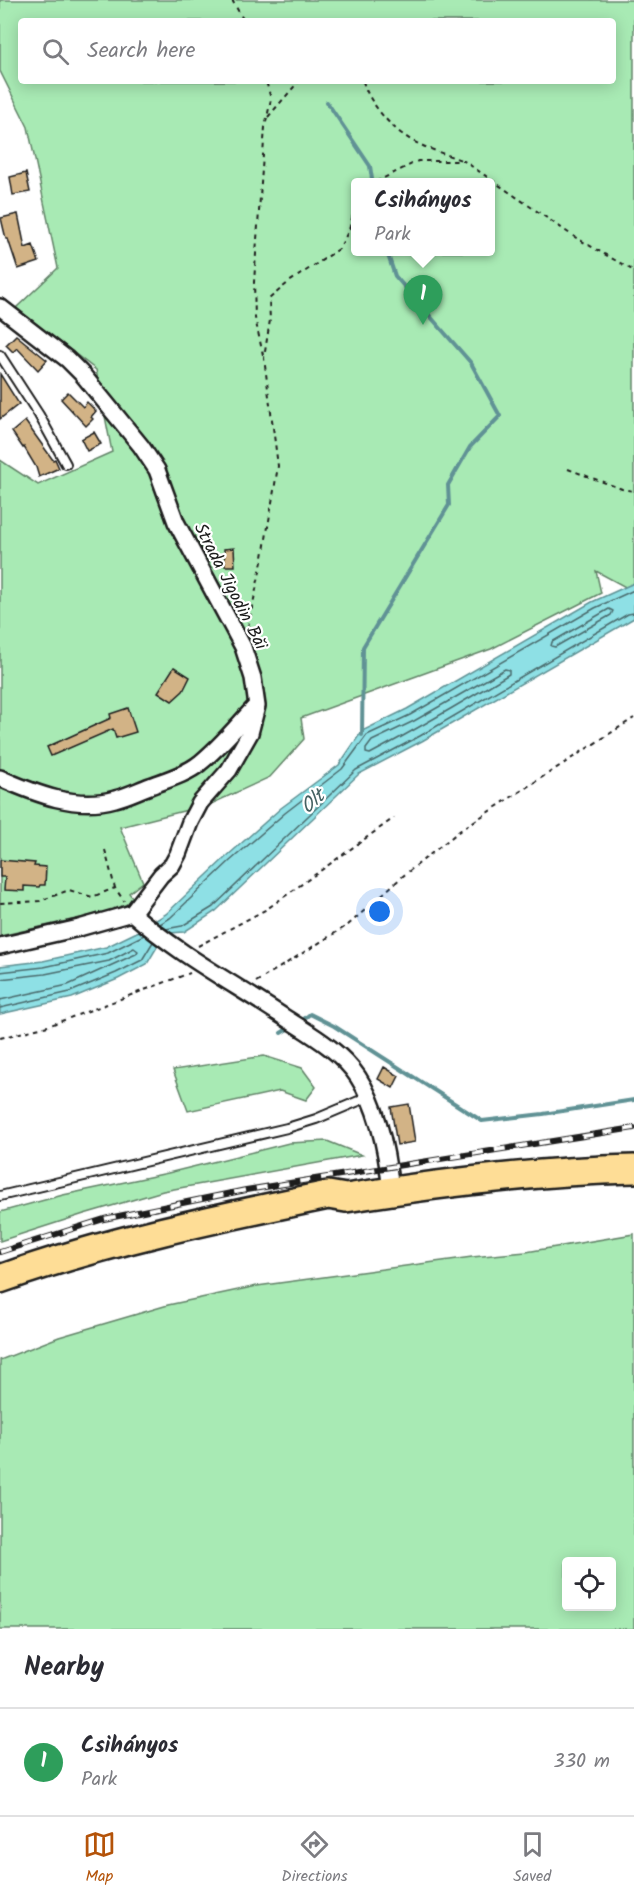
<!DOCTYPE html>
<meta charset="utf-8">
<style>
body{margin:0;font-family:Kalam,sans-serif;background:#f7f7f7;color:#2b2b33}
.controls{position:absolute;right:18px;bottom:18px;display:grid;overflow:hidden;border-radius:6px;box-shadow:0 3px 15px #0003}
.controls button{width:54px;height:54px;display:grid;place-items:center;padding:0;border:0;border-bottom:2px solid #e1e1e2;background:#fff;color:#2b2b33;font:30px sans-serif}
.you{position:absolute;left:380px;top:912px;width:21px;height:21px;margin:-15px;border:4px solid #fff;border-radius:50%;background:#1a73e8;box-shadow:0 0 0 9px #1a73e833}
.badge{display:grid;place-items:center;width:39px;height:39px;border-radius:50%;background:#b45309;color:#fff;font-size:20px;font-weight:700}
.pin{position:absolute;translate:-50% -50px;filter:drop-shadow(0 2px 3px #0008)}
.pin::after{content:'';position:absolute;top:32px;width:21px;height:18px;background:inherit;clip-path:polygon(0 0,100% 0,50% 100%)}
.popup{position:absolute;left:351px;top:178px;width:144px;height:78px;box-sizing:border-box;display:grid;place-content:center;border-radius:6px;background:#fff;filter:drop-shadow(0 2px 4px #0005);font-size:20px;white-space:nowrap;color:#7c7c81}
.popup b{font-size:22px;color:#2b2b33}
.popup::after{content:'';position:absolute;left:50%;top:100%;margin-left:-12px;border:12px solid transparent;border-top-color:#fff}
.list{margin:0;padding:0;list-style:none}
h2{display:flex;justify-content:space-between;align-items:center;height:78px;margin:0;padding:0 24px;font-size:26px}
h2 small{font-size:20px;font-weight:400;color:#7c7c81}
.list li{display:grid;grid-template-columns:39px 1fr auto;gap:18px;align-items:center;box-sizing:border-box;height:108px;padding:0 24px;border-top:2px solid #e1e1e2}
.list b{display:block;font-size:22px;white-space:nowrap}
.list p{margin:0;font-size:20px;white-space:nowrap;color:#7c7c81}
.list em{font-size:20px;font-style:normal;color:#7c7c81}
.icon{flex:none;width:33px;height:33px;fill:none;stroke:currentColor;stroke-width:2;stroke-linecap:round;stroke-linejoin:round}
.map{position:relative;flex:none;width:634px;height:1629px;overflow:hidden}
.search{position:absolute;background:#fff;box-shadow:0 3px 15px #0003;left:18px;right:18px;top:18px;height:66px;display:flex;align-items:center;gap:15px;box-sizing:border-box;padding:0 21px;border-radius:6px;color:#7c7c81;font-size:22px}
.sheet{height:186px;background:#fff}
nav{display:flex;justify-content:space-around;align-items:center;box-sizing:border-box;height:84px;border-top:2px solid #e1e1e2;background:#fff;font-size:16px;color:#7c7c81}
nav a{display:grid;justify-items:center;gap:3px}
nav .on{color:#b45309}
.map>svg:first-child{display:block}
.green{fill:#a8eab4;stroke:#628368;stroke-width:1.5;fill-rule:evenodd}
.water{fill:#8ee0e5;stroke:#609295;stroke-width:1.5}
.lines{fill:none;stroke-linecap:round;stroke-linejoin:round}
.shore{stroke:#4a6a6c;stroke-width:1.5}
.stream{stroke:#609295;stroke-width:4}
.building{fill:#d2b386;stroke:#1c1c1c;stroke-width:1.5}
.lane-casing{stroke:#1c1c1c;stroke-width:12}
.street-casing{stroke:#1c1c1c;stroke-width:20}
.highway-casing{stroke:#1c1c1c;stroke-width:32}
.path{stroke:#1c1c1c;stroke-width:2;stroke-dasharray:4.5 4.5;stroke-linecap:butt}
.lane{stroke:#fff;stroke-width:8}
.street{stroke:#fff;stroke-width:15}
.highway{stroke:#fedd96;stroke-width:27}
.rail-casing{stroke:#1c1c1c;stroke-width:6}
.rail{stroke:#fff;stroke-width:4;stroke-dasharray:11;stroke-linecap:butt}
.labels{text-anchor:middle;stroke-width:4.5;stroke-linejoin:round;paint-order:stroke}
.street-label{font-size:18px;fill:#1c1c1c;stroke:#fff}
.water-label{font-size:20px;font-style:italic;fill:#446162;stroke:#fff}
</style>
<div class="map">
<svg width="634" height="1629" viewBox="0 0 634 1629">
<rect width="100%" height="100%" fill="#fff"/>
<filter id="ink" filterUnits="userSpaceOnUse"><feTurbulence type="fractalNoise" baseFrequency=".0167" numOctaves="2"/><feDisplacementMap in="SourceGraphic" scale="12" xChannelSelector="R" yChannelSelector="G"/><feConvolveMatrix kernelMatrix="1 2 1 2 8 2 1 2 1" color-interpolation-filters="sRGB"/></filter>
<g filter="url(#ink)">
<path class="green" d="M 0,0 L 634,0 L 634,587 L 629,589 L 596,571 L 601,593 L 491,649 L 301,718 L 304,739 L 270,777 L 211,804 L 120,827 L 143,882 L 129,893 L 135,901 L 107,912 L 0,936 L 0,460 L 38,485 L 112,452 L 96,370 L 16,308 L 58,268 L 28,127 L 0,71 ZM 21,21 L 613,21 L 613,81 L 21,81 ZM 356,182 L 490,182 L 490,252 L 356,252 Z
M 264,1056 L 302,1068 L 316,1087 L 306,1100 L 280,1091 L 188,1111 L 173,1070 Z
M 327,1141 L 362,1155 L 163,1191 L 84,1214 L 0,1241 L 0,1212 L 63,1195 L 168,1173 L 289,1143 Z
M 634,1234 L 634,1629 L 0,1629 L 0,1360 L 59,1337 L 168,1305 L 257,1286 L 472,1257 L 526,1252 ZM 566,1562 L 612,1562 L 612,1606 L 566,1606 Z"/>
<path class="water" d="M 634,583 L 634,618 L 422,741 L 359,774 L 216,911 L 184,932 L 170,933 L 157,947 L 147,964 L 118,979 L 72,998 L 0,1014 L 0,966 L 43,961 L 106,947 L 139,931 L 166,914 L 226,857 L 281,808 L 339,765 L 362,731 L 407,709 L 592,602 Z"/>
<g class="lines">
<path class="shore" d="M 609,609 L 613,611 L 611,615 L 555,647 L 551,646 L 552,642 Z
M 505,669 L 509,670 L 509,674 C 463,702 417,729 370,754 L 366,753 L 366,749 L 372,741 L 414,721 Z
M 160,924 L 170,918 L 230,861 L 285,813 L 342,769 L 367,735 L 410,715 L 595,608 L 634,590
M 166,929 L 182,926 L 213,907 L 356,770 L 420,736 L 628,614 L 634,613
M 0,972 L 44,967 L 108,953 L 144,935
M 0,979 L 45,974 L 109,961 L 134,948 L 138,951 L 136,954 L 68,985 L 0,1000
M 0,1008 L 70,992 L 116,973 L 142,960 L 153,942"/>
<path class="stream" d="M 327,102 L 370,166 L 372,179
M 362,735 L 363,647 L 449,505 L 448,485 L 470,447 L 500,416 L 471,363 L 395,276 L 387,252
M 305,1018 L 310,1014 L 334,1026 L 482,1121 L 543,1114 L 634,1100
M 281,1033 L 289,1028"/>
</g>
<path class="building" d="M 26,173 L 30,192 L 13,195 L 10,177 Z
M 18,214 L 25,248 L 33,245 L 39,262 L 18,269 L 8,239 L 6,239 L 1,218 Z
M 16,335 L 47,360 L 38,370 L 17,348 L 13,352 L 6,345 Z
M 0,374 L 19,404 L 0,419 Z
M 68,392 L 83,407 L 87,402 L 96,411 L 91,417 L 93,419 L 86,426 L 61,399 Z
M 25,421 L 53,460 L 55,459 L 59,468 L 39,477 L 36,467 L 24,447 L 23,448 L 12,432 Z
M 94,432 L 101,444 L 87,451 L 81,439 Z
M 234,548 L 235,566 L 225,566 L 224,549 Z
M 174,667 L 190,677 L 183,691 L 172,701 L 158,692 Z
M 128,708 L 136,732 L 116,738 L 113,729 L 51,756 L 47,747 L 111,718 L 110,714 Z
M 0,860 L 35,863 L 34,866 L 46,867 L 45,885 L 40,885 L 39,887 L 24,886 L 24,891 L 4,890 L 5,877 L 0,877 Z
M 384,1067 L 399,1076 L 393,1088 L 378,1079 Z
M 409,1104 L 415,1142 L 397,1145 L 391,1107 Z"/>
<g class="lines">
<defs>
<path id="lane" d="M 0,355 L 39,415 L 66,464
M 0,1196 L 287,1128 L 316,1119 L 368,1097"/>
<path id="street" d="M 0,307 L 67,359 L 83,375 L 141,446 L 157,470 L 176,522 L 243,647 L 253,678 L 257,706 L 250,733 L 229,770 L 200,803 L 190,822 L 178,854 L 172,865 L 161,875 L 132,913
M 0,778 C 36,794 76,810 115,799 C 127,796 139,790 150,786 C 166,780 187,774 200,763 C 220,747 237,726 255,707
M 0,946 L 79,928 L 132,913 C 178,954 233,983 284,1017 C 310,1034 340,1050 358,1077 C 379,1109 387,1153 391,1191"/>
<path id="highway" d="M 0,1279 C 107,1241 217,1218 328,1195 L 346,1198 C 441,1183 537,1171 634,1169"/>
</defs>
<use href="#lane" class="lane-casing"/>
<use href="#street" class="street-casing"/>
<use href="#highway" class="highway-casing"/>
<path class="path" d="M 232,0 L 244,21
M 363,81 C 367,99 389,126 405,136 C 420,147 443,153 461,160
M 268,117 L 299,81
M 376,182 L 418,161 L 464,161 L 573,236 L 634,271
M 263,355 L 255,318 L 254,282 L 265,127 L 271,99 L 266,81
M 568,469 L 622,489 L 634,491
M 248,627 L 263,557 L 278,466 L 264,358 L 270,320 L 269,299 L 289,282 L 339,249 L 349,230 L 356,203
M 105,850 L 115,888 L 124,901
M 0,903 L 40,901 L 69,890 L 92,897 L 115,888
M 198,946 L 267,909 L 394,818
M 256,982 L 348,925 L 403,876 L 462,829 L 634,718
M 0,1038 L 48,1026 L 190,973"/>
<use href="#lane" class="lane"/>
<use href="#street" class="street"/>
<use href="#highway" class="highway"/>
<defs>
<path id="rail" d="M 0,1252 L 104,1219 L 246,1190 L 634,1128"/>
</defs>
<use href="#rail" class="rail-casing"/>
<use href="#rail" class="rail"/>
</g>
</g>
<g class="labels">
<g class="street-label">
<text transform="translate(231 586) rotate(63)" y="6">Strada Jigodin Băi</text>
</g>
<g class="water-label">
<text transform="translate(312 801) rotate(-43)" y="7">Olt</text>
</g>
</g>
</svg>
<div class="controls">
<button><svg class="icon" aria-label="locate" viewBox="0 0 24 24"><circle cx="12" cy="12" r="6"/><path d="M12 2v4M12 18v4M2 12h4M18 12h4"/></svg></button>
</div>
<div class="you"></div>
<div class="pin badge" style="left:423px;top:325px;background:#2e9e5b">1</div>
<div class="popup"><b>Csihányos</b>Park</div>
<div class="search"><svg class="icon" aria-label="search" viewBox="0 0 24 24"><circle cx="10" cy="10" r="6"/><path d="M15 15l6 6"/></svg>Search here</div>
</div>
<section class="sheet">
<h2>Nearby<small></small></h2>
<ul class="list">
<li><span class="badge" style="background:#2e9e5b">1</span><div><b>Csihányos</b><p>Park</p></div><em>330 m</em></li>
</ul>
</section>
<nav>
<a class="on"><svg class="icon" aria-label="map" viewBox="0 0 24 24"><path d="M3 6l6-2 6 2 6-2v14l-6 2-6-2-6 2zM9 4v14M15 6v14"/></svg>Map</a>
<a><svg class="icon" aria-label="directions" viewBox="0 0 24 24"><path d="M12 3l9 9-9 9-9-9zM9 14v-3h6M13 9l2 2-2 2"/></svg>Directions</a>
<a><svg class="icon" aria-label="saved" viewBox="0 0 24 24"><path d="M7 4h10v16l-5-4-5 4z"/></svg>Saved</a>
</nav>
